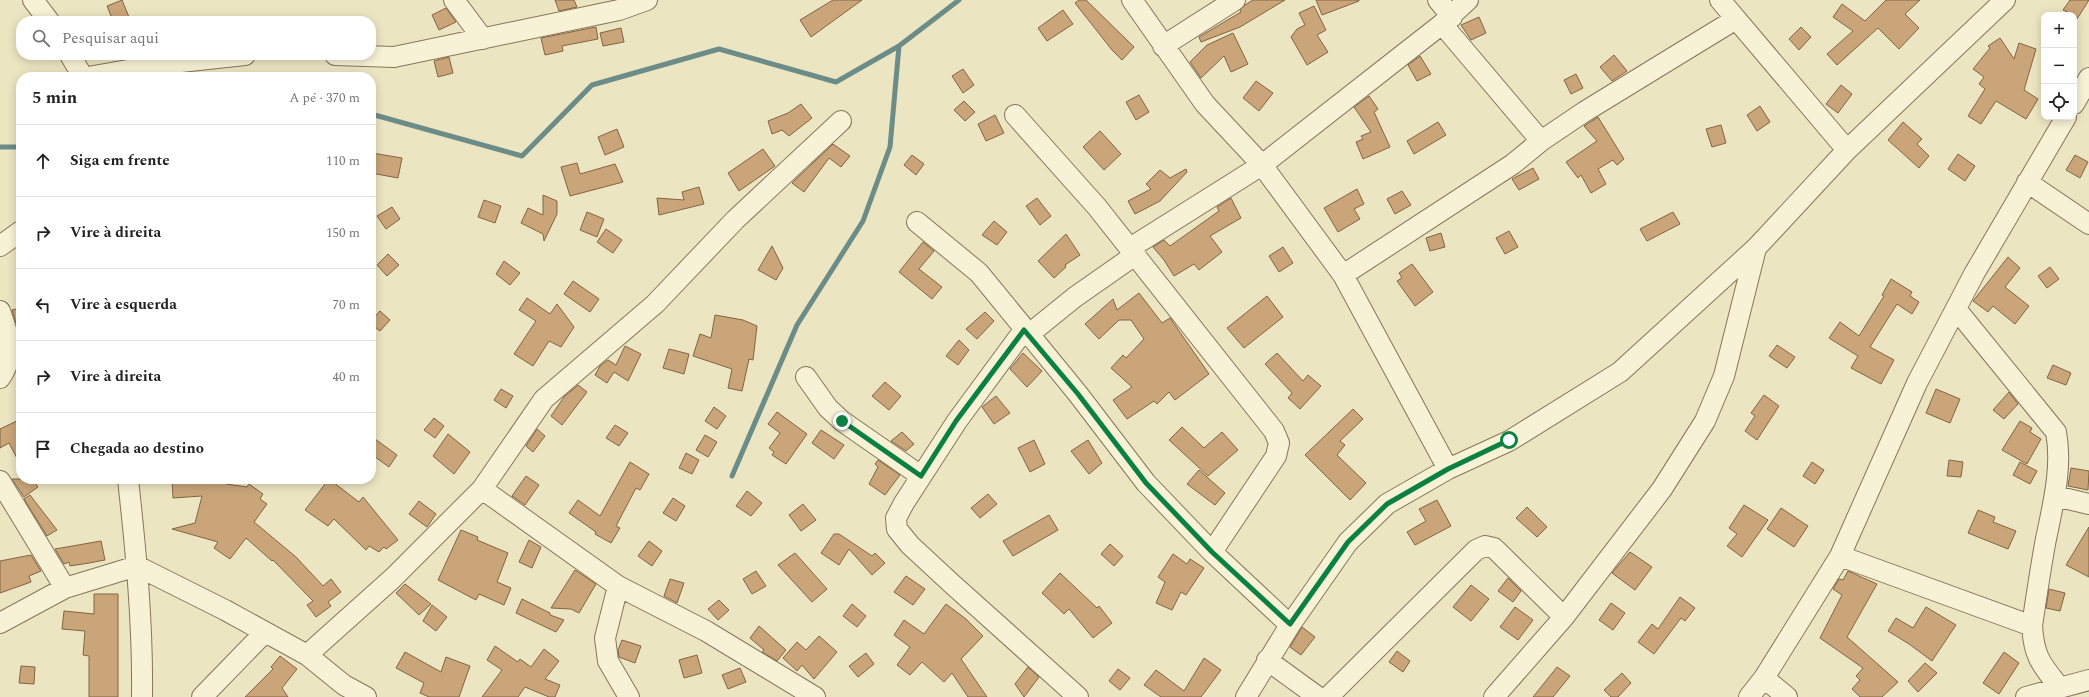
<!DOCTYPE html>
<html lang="pt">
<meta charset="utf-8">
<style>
body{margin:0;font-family:Spectral,serif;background:#f2f2f2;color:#222}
.controls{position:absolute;right:12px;top:12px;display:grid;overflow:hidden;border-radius:8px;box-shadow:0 2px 10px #0003}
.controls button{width:36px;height:36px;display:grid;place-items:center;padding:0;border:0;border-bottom:1px solid #e0e0e0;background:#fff;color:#222;font:20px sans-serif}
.stop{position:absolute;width:12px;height:12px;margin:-9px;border:3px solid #0b8043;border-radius:50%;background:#fff}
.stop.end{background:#0b8043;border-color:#fff;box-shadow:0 1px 4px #0008}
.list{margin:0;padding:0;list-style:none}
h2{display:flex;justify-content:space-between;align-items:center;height:52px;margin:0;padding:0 16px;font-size:17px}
h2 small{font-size:13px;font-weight:400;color:#767676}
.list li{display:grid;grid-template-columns:26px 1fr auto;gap:12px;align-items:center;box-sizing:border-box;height:72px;padding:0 16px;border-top:1px solid #e0e0e0}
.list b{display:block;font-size:15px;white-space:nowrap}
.list em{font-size:13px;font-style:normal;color:#767676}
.icon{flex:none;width:22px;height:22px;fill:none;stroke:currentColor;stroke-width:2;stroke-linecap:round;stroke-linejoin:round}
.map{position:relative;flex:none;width:2089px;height:697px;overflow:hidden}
.search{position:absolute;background:#fff;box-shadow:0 2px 10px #0003;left:16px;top:16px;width:360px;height:44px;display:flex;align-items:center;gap:10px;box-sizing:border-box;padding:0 14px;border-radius:16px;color:#767676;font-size:15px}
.panel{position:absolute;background:#fff;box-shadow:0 2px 10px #0003;left:16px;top:72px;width:360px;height:412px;border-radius:16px}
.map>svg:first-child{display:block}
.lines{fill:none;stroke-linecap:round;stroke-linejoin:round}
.stream{stroke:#6c8c88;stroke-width:5}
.building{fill:#c9a579;stroke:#846440}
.minor-casing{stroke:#85765a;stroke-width:22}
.minor{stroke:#f7f1d5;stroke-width:20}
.route{stroke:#0b8043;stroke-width:5}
</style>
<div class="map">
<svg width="2089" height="697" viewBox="0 0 2089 697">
<rect width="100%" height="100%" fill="#ece5c2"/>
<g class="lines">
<path class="stream" d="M 371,114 L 522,156 L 592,85 L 719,49 L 836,82 L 899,46 L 959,0
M 0,147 L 21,147
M 732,476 L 797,325 L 863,221 L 890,147 L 899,46"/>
</g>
<path class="building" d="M 122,0 L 129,17 L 113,21 L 107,6 Z
M 555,0 L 574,0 L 577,7 L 559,11 Z
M 833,0 L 862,0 L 811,37 L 800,20 Z
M 1079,0 L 1086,0 L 1134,47 L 1122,60 L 1112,50 L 1075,3 Z
M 1253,0 L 1285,0 L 1240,27 L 1201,42 L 1199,37 L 1241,12 L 1240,10 L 1245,5 Z
M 1316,0 L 1359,0 L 1359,1 L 1322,15 Z
M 1886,0 L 1920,0 L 1905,14 L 1919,28 L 1899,49 L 1878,28 L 1837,65 L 1827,54 L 1853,31 L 1833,17 L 1842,4 L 1865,21 Z
M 2070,0 L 2089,0 L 2077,19 L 2074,15 L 2063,10 Z
M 1314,6 L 1326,30 L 1317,35 L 1328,52 L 1307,65 L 1291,37 L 1297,29 L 1305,25 L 1299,13 Z
M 446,8 L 456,22 L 439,30 L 432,15 Z
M 1063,10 L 1073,24 L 1047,41 L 1038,28 Z
M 1479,17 L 1486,33 L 1471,40 L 1461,25 Z
M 596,27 L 598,39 L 562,46 L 563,51 L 545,55 L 541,38 Z
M 1801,27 L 1811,37 L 1799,50 L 1789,39 Z
M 621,28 L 624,42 L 603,46 L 600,33 Z
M 1233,33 L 1248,64 L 1231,72 L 1224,56 L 1201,78 L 1190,62 L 1207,45 Z
M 2000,38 L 2014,59 L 2019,43 L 2036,49 L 2024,90 L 2038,99 L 2026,119 L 1996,101 L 1981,124 L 1968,116 L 1985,89 L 1979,84 L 1984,77 L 1973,69 L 1990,48 L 1988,46 Z
M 1614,55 L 1627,71 L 1612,81 L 1600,67 Z
M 1420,56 L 1431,74 L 1417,81 L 1408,65 Z
M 449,57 L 453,73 L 438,77 L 434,61 Z
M 963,69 L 974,85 L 963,93 L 952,76 Z
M 1576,74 L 1583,88 L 1571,94 L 1564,80 Z
M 1256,81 L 1273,93 L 1259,111 L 1243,98 Z
M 1841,85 L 1852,94 L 1838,113 L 1826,104 Z
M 1139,95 L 1149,112 L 1136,120 L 1126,102 Z
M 1369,96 L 1378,109 L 1374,112 L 1390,147 L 1363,159 L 1356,142 L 1363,139 L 1361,136 L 1371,132 L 1354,107 Z
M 964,101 L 975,112 L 965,121 L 954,110 Z
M 801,104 L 812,118 L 789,136 L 782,130 L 772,134 L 768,121 L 788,113 Z
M 1760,106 L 1770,122 L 1757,131 L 1747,115 Z
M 995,115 L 1004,133 L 986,141 L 978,124 Z
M 1598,117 L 1624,159 L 1617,165 L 1613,160 L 1598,169 L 1606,184 L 1591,193 L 1581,175 L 1578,178 L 1566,162 L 1597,141 L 1584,126 Z
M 1438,122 L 1446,135 L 1414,154 L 1407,141 Z
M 1903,122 L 1922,139 L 1917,144 L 1929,156 L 1919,168 L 1888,140 Z
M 1721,125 L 1726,143 L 1712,147 L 1706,129 Z
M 617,129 L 624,147 L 605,155 L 598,137 Z
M 1100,131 L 1121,154 L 1104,170 L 1083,147 Z
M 833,144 L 850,156 L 841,167 L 829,158 L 804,192 L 792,183 Z
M 763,149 L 775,166 L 739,191 L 728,173 Z
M 372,153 L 402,158 L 398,178 L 371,173 Z
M 1958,154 L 1975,166 L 1965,181 L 1948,169 Z
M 912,155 L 924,164 L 916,175 L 904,165 Z
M 2075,155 L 2088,162 L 2080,178 L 2066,170 Z
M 577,163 L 580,174 L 615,164 L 623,182 L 570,196 L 561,167 Z
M 1533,168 L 1539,179 L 1519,190 L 1512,179 Z
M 1186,169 L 1187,172 L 1160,201 L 1135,214 L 1128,201 L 1151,189 L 1146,184 L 1160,170 L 1170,178 Z
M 699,187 L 704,204 L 659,215 L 657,198 L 684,200 L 682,192 Z
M 1357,189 L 1364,204 L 1354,209 L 1360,219 L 1338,232 L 1324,208 Z
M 1402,191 L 1411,205 L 1395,214 L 1387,199 Z
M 543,195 L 557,201 L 557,214 L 544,241 L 543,234 L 521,223 L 528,208 L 543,215 Z
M 1037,198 L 1051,216 L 1040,225 L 1026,206 Z
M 1231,198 L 1241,218 L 1210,236 L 1222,252 L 1199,270 L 1194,264 L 1174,276 L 1164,260 L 1153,247 L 1164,240 L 1170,246 L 1219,211 L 1217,207 Z
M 484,200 L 501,206 L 495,223 L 478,217 Z
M 392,207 L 400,219 L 386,229 L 377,216 Z
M 587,212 L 604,219 L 597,237 L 580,230 Z
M 1673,212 L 1680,224 L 1647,241 L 1640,229 Z
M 994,221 L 1007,232 L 997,245 L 982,235 Z
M 606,229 L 622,240 L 613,253 L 597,242 Z
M 1509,231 L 1518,247 L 1505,254 L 1496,238 Z
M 1441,233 L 1445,247 L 1430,251 L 1426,238 Z
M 1066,234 L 1080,255 L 1065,265 L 1066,267 L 1054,278 L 1038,261 Z
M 923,242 L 934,251 L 919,269 L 942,287 L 932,299 L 899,272 Z
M 772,246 L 783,268 L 776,280 L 758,270 Z
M 1283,247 L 1293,263 L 1279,272 L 1269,256 Z
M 388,254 L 399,265 L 387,276 L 377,265 Z
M 2008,257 L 2020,268 L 2005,287 L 2029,306 L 2015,324 L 1993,306 L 1988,312 L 1973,301 Z
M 504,261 L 520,273 L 510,285 L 496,274 Z
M 1412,264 L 1433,292 L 1415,306 L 1397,281 L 1402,278 L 1399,273 Z
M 2050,267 L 2059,279 L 2047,288 L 2038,276 Z
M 1891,279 L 1912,292 L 1910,296 L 1919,302 L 1912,314 L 1897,304 L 1870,347 L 1894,360 L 1881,384 L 1851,368 L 1858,356 L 1829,338 L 1840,322 L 1859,336 L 1884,296 L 1882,295 Z
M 573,281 L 599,299 L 590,312 L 564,294 Z
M 1139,293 L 1162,323 L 1170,318 L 1209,374 L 1175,400 L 1169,392 L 1157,404 L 1154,401 L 1127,419 L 1113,400 L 1132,387 L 1111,368 L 1123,355 L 1126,358 L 1144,339 L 1131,320 L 1119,320 L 1099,339 L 1085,324 L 1113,299 L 1117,310 Z
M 1267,296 L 1283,317 L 1244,348 L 1227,328 Z
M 527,298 L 550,314 L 557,304 L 574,327 L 561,347 L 549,341 L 533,366 L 514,354 L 536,321 L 519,310 Z
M 21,308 L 21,362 L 20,362 L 20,336 L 12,310 Z
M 380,311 L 390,320 L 380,331 L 371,324 L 371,321 Z
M 985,312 L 994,321 L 977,339 L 966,329 Z
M 715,315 L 743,320 L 757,326 L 753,360 L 749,359 L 742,391 L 728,388 L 732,369 L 693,356 L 700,334 L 711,338 Z
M 959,340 L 969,350 L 958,365 L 946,356 Z
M 1777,345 L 1795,357 L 1787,368 L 1769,356 Z
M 625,346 L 641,354 L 628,381 L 614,372 L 607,383 L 595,375 L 600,366 L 608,360 L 616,365 Z
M 669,349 L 689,354 L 684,374 L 663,368 Z
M 1023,353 L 1042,371 L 1027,387 L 1010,369 Z
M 1277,353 L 1303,381 L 1308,375 L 1321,386 L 1300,409 L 1288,398 L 1292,393 L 1265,364 Z
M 2053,365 L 2071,373 L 2066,385 L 2047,378 Z
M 885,382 L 901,396 L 889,410 L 872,396 Z
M 578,385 L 587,392 L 562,425 L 551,416 L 564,397 Z
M 501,389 L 513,396 L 506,408 L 494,400 Z
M 1936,389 L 1960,399 L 1950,423 L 1926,413 Z
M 2009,392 L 2018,404 L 2004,419 L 1993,410 Z
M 1764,395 L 1779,406 L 1757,440 L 1745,431 L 1755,416 L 1751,413 Z
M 996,396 L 1010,413 L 994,424 L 982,407 Z
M 714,407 L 726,416 L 717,429 L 705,421 Z
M 1353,409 L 1363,419 L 1340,441 L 1345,445 L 1337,455 L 1366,483 L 1350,500 L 1305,455 Z
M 777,412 L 807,434 L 786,464 L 772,455 L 774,452 L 769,448 L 780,433 L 768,424 Z
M 434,418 L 444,426 L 435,438 L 424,430 Z
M 21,419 L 21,466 L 9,443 L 0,448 L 0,429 Z
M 2020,421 L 2032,428 L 2030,432 L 2041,439 L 2027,464 L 2002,450 Z
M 615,425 L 628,433 L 619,446 L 606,438 Z
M 1182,427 L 1204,448 L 1222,432 L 1238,450 L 1208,476 L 1169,440 Z
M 537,429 L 545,436 L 533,452 L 526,446 Z
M 821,430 L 844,445 L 834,459 L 812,443 Z
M 902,432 L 914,444 L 906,451 L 891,441 Z
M 448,434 L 470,452 L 454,474 L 433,456 Z
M 705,435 L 717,442 L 708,457 L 696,450 Z
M 371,436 L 397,455 L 389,467 L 371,454 Z
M 1034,440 L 1045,464 L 1030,472 L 1018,448 Z
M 1088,440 L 1102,463 L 1089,474 L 1071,451 Z
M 686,453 L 699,460 L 692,474 L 679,468 Z
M 878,460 L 900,475 L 885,495 L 869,484 L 878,467 L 875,464 Z
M 1949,460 L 1963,462 L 1961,477 L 1947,476 Z
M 630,462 L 649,474 L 640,490 L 636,488 L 616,526 L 620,528 L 611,543 L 595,534 L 596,532 L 569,513 L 578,500 L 600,516 Z
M 1812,462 L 1824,470 L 1815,484 L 1803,476 Z
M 2020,462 L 2037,471 L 2030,484 L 2013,475 Z
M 2071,468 L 2089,471 L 2088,490 L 2068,486 Z
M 1199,470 L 1225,493 L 1215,505 L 1187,484 Z
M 526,476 L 539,485 L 525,505 L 512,496 Z
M 12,479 L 32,479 L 38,487 L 24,497 Z
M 172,479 L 226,479 L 226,484 L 247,487 L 249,484 L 263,494 L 260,499 L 267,504 L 254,522 L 296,557 L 323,586 L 331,579 L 341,592 L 328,602 L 331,606 L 316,617 L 307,605 L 313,601 L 273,560 L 272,561 L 246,538 L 230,559 L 214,548 L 218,542 L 172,529 L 195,523 L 202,496 L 173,498 Z
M 329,479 L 359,502 L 363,497 L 398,540 L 386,549 L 384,547 L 379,552 L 369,546 L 366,550 L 334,519 L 328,526 L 305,510 Z
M 747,491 L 762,503 L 751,516 L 736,506 Z
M 988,494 L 997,504 L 980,518 L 971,508 Z
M 30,495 L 57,530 L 47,536 L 24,499 Z
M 673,498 L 685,506 L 676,521 L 663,513 Z
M 1437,500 L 1451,526 L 1415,545 L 1407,532 L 1426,521 L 1419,509 Z
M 419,501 L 436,514 L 427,527 L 409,514 Z
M 803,504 L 816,520 L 801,531 L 789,515 Z
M 1744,505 L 1768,520 L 1742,557 L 1727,546 L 1737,534 L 1729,528 Z
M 1527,507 L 1547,527 L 1537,537 L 1516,518 Z
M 1781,508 L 1808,526 L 1794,547 L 1767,529 Z
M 1978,510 L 1995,517 L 1993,522 L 2016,531 L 2008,549 L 1968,533 Z
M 1049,515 L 1058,530 L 1013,556 L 1003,541 Z
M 2089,527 L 2089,577 L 2066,565 Z
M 461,530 L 478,537 L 477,540 L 508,553 L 497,582 L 511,588 L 504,605 L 479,594 L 476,600 L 438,580 Z
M 834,534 L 839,534 L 872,556 L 875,553 L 885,563 L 872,575 L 849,549 L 839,565 L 821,553 Z
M 529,540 L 541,547 L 532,568 L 519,562 Z
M 101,541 L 105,560 L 89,563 L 70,566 L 69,562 L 64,564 L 55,549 Z
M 649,541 L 662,551 L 652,566 L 638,556 Z
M 1110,544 L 1123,556 L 1114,566 L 1101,554 Z
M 1630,552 L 1652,567 L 1635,590 L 1612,573 Z
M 795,553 L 827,589 L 812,602 L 778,565 Z
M 1173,554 L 1187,564 L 1190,559 L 1204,568 L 1186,595 L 1181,592 L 1172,610 L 1156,603 L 1165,582 L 1158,577 Z
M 31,555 L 41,571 L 29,576 L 31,582 L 0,593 L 0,561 Z
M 575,570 L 596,584 L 579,613 L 571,609 L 551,608 Z
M 756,571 L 766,586 L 752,594 L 743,579 Z
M 1848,571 L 1877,584 L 1847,637 L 1898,682 L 1882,697 L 1860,697 L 1852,689 L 1860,680 L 1856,676 L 1863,668 L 1820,638 L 1842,595 L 1833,589 L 1839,579 L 1843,580 Z
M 1060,573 L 1097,608 L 1099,606 L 1112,623 L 1093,638 L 1069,609 L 1064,614 L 1042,593 Z
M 906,576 L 925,589 L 913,605 L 894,592 Z
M 1508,578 L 1521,591 L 1513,602 L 1498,591 Z
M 670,579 L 684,583 L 677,603 L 664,596 Z
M 405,584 L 431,604 L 419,615 L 396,593 Z
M 1471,585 L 1489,599 L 1471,621 L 1453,607 Z
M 2049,589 L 2065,593 L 2060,611 L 2046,608 Z
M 94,594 L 118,594 L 118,697 L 89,697 L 89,656 L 83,655 L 85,631 L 62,629 L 64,611 L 94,614 Z
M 1680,597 L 1695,608 L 1685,621 L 1681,618 L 1654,654 L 1638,642 L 1652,624 L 1658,629 Z
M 522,599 L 550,613 L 550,615 L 564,620 L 556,632 L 516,613 Z
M 719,600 L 729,610 L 718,620 L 708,609 Z
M 1611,603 L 1625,613 L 1613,630 L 1599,620 Z
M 852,604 L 866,616 L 857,627 L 843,616 Z
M 946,604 L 966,619 L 983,636 L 961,659 L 987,697 L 968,697 L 952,673 L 944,682 L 922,662 L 910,675 L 897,665 L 910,647 L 894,635 L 904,620 L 924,634 Z
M 432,605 L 447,617 L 436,631 L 423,621 Z
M 1515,607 L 1533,620 L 1518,640 L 1500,627 Z
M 1926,607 L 1956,625 L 1932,661 L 1909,644 L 1888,631 L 1896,618 L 1913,628 Z
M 759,626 L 786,650 L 777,661 L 762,652 L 764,650 L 750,638 Z
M 1302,627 L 1315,637 L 1301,655 L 1290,647 Z
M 819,636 L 837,652 L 814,679 L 802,665 L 797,671 L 783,658 L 797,642 L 806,650 Z
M 622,640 L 641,646 L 635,663 L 619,657 L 618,650 Z
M 495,646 L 518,662 L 520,659 L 531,667 L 544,649 L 559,661 L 545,679 L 560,685 L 555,697 L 549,697 L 525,687 L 518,697 L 482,697 L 502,670 L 487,660 Z
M 1397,651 L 1410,661 L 1403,672 L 1389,662 Z
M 405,652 L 441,672 L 446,657 L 470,666 L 459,697 L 429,697 L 420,693 L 424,683 L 396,668 Z
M 2004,652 L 2019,663 L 1999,694 L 1983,683 Z
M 866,653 L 874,664 L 858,677 L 849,666 Z
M 697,655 L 702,673 L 684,678 L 679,660 Z
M 280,656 L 297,669 L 282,688 L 288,697 L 245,697 L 273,669 L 271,667 Z
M 1204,658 L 1221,670 L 1201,697 L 1161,697 L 1144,685 L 1156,670 L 1184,691 Z
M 1925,663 L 1937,673 L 1918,692 L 1908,681 Z
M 21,666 L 35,667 L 34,684 L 19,683 Z
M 1028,667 L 1039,677 L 1024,697 L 1015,684 Z
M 1557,667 L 1570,676 L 1553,697 L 1533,697 Z
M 740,668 L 746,682 L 728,689 L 722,675 Z
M 1118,669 L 1130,678 L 1120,690 L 1109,681 Z
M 1622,673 L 1631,683 L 1618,697 L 1611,697 L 1604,690 Z"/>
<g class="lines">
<defs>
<path id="minor" d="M 33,0 L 49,21
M 454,0 L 483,39
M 1132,0 L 1205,104 L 1262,165 L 1343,275 L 1448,469
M 1438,0 L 1452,17
M 1720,0 L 1847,150
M 1442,24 L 1541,141
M 1163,46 L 1235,0
M 70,55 L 83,77
M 335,55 L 394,57 L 619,10 L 647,0
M 88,77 L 162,64 L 245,55
M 2074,104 L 2089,78
M 1015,115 L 1097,207 L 1274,431 L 1279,443 L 1276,456 L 1212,552
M 2027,182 L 2089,224
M 917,222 L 979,273 L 1078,394 L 1146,483 L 1212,552 L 1290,625
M 0,246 L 21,231
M 1130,248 L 1262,165 L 1442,24 L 1468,0
M 1343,275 L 1513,164 L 1541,141 L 1584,112 L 1736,19
M 1956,309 L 2056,432 C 2063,469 2052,508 2045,544 C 2040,572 2036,599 2032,626
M 0,311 C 9,336 16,356 0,378
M 1024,330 L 957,421 L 904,503 L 896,518 L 897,529 L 910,545 L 951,583 L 1078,697
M 1028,335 L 1075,297 L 1135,255
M 806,377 L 828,408 L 842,421 L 921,476
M 128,479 C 136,552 143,624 142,697
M 0,481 L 65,588
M 482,489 L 618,586 L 706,631 L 815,697
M 2055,496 L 2089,504
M 1840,556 L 2032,626 C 2034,657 2041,664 2060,688
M 618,586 L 605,638 L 608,661 L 629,697
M 0,623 L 65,588 L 137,566 L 225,610 L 307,655 L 344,685 L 366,697
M 307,655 L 393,578 L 482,489 L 544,399 L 655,304 L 735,220 L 841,121
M 1267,660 L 1318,697
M 1764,678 L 1787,697
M 202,697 L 265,632
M 1246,697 L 1290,625 L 1348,542 L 1387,504 L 1448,469 L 1509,441 L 1620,372 L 1756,248 L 1847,150 L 2005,0
M 1328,697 L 1476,550 L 1485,546 L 1494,548 L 1564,617
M 1494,697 L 1564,617 L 1662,489 L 1705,421 L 1724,376 L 1756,248
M 1749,697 L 1764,678 L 1840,556 L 1917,383 L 1974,274 L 2066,117
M 2026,697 L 2089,680"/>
</defs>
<use href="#minor" class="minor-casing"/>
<use href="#minor" class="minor"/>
</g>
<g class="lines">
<path class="route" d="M 842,421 L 921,476 L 956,421 L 1024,330 L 1078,394 L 1146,483 L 1212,552 L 1290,624 L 1348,542 L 1387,504 L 1448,469 L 1509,440"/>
</g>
</svg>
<div class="controls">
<button>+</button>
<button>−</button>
<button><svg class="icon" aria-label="locate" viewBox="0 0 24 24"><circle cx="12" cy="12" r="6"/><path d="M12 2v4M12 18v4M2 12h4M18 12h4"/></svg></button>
</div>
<div class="stop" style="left:1509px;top:440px"></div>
<div class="stop end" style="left:842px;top:421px"></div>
<div class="search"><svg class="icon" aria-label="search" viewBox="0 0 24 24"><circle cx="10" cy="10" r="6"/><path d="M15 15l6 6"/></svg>Pesquisar aqui</div>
<section class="panel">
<h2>5 min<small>A pé · 370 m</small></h2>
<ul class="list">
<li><svg class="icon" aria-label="ahead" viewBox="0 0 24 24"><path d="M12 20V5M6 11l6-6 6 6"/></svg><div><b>Siga em frente</b></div><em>110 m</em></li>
<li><svg class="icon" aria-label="right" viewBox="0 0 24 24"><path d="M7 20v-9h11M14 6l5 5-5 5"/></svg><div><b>Vire à direita</b></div><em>150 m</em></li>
<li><svg class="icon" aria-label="left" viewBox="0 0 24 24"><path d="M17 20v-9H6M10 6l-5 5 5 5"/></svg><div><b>Vire à esquerda</b></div><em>70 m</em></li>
<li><svg class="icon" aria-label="right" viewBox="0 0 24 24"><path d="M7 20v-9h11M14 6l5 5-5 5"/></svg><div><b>Vire à direita</b></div><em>40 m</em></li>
<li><svg class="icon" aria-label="arrive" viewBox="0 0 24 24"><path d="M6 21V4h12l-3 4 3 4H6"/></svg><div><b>Chegada ao destino</b></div></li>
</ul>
</section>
</div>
